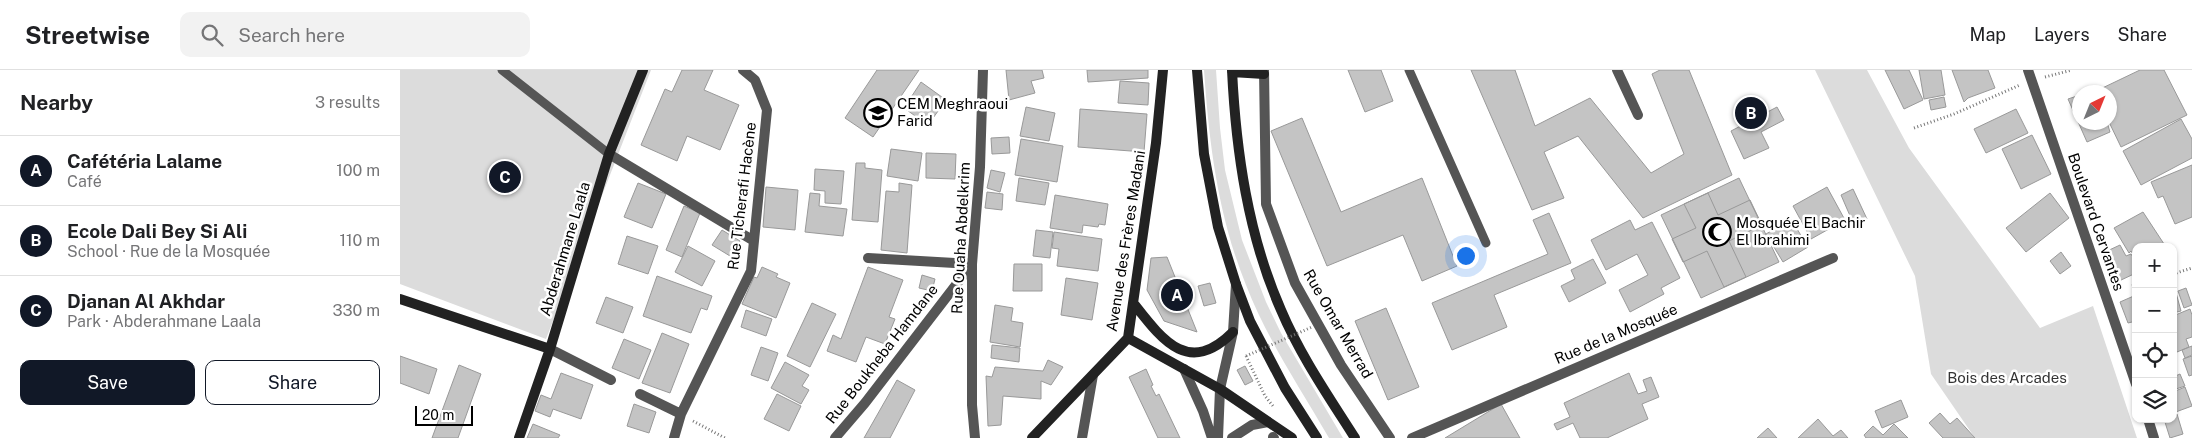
<!DOCTYPE html>
<meta charset="utf-8">
<style>
body{margin:0;font-family:"Public Sans",sans-serif;background:#f2f2f2;color:#202124}
.controls{position:absolute;right:15px;bottom:15px;display:grid;overflow:hidden;border-radius:10px;box-shadow:0 1px 4px #0004}
.controls button{width:45px;height:45px;display:grid;place-items:center;padding:0;border:0;border-bottom:1px solid #e0e0e0;background:#fff;color:#202124;font:25px sans-serif}
.compass{position:absolute;left:1672px;top:15px;width:45px;height:45px;border-radius:50%;background:#fff;box-shadow:0 1px 4px #0004;rotate:43deg}
.scale{position:absolute;left:15px;bottom:12px;width:58px;box-sizing:border-box;padding-left:5px;border:2px solid #000;border-top:0;font-size:14px;line-height:18px;white-space:nowrap;color:#000;-webkit-text-stroke:4px #fff;paint-order:stroke}
.you{position:absolute;left:1065px;top:185px;width:18px;height:18px;margin:-12px;border:4px solid #fff;border-radius:50%;background:#1a73e8;box-shadow:0 0 0 8px #1a73e833}
.badge{display:grid;place-items:center;width:32px;height:32px;border-radius:50%;background:#111827;color:#fff;font-size:16px;font-weight:700}
.pin{position:absolute;translate:-50% -50%;border:2px solid #fff;box-shadow:0 1px 5px #0006}
.list{margin:0;padding:0;list-style:none}
h2{display:flex;justify-content:space-between;align-items:center;height:65px;margin:0;padding:0 20px;font-size:21px}
h2 small{font-size:16px;font-weight:400;color:#757577}
.list li{display:grid;grid-template-columns:32px 1fr auto;gap:15px;align-items:center;box-sizing:border-box;height:70px;padding:0 20px;border-top:1px solid #e0e0e0}
.list b{display:block;font-size:19px;white-space:nowrap}
.list p{margin:0;font-size:16px;white-space:nowrap;color:#757577}
.list em{font-size:16px;font-style:normal;color:#757577}
.actions{display:flex;gap:10px;padding:15px 20px}
.actions a{flex:1;padding:11px 0;border:1px solid #111827;border-radius:10px;text-align:center;font-size:18px;color:#111827}
.actions .main{background:#111827;color:#fff}
.icon{flex:none;width:28px;height:28px;fill:none;stroke:currentColor;stroke-width:2;stroke-linecap:round;stroke-linejoin:round}
.map{position:relative;flex:none;width:1792px;height:368px;overflow:hidden}
header{display:flex;align-items:center;gap:30px;box-sizing:border-box;height:70px;padding:0 25px;background:#fff;border-bottom:1px solid #e0e0e0}
header strong{font-size:24px}
nav{display:flex;gap:28px;margin-inline-start:auto;font-size:18px}
.search{width:350px;height:45px;background:#f2f2f2;display:flex;align-items:center;gap:12px;box-sizing:border-box;padding:0 18px;border-radius:10px;color:#757577;font-size:19px}
main{display:flex}
aside{flex:1;background:#fff}
.map>svg:first-child{display:block}
.green{fill:#dcdcdc}
.building{fill:#c4c4c4;stroke:#999}
.lines{fill:none;stroke-linecap:round;stroke-linejoin:round}
.path{stroke:#777;stroke-width:3;stroke-dasharray:1 2.5;stroke-linecap:butt}
.lane{stroke:#555;stroke-width:9}
.street{stroke:#555;stroke-width:10}
.secondary{stroke:#222;stroke-width:10}
.path-bridge{stroke:#777;stroke-width:3;stroke-dasharray:1 2.5;stroke-linecap:butt}
.labels{text-anchor:middle;stroke-width:5;stroke-linejoin:round;paint-order:stroke}
.poi-label{font-size:15px;fill:#000;stroke:#fff;text-anchor:start}
.street-label{font-size:15px;fill:#000;stroke:#fff}
.park-label{font-size:15px;fill:#333;stroke:#fff}
</style>
<header>
<strong>Streetwise</strong>
<div class="search"><svg class="icon" aria-label="search" viewBox="0 0 24 24"><circle cx="10" cy="10" r="6"/><path d="M15 15l6 6"/></svg>Search here</div>
<nav><a>Map</a><a>Layers</a><a>Share</a></nav>
</header>
<main>
<aside>
<h2>Nearby<small>3 results</small></h2>
<ul class="list">
<li><span class="badge">A</span><div><b>Cafétéria Lalame</b><p>Café</p></div><em>100 m</em></li>
<li><span class="badge">B</span><div><b>Ecole Dali Bey Si Ali</b><p>School · Rue de la Mosquée</p></div><em>110 m</em></li>
<li><span class="badge">C</span><div><b>Djanan Al Akhdar</b><p>Park · Abderahmane Laala</p></div><em>330 m</em></li>
</ul>
<div class="actions"><a class="main">Save</a><a>Share</a></div>
</aside>
<div class="map">
<svg width="1792" height="368" viewBox="0 0 1792 368">
<rect width="100%" height="100%" fill="#fff"/>
<path class="green" d="M 0,0 L 251,0 L 146,269 L 0,214 Z
M 804,0 L 816,0 L 820,58 L 825,100 L 842,170 L 866,232 L 881,263 L 943,368 L 929,368 C 900,318 867,269 846,215 C 818,146 809,73 804,0 Z
M 1415,0 L 1467,0 L 1509,78 L 1640,258 L 1693,236 L 1737,368 L 1575,368 L 1531,304 L 1515,206 Z"/>
<path class="building" d="M 282,0 L 313,0 L 304,20 L 339,35 L 320,80 L 287,66 L 277,91 L 241,75 L 265,19 L 272,22 Z
M 477,0 L 519,0 L 473,67 L 445,48 Z
M 606,0 L 642,0 L 644,8 L 631,11 L 635,23 L 609,30 Z
M 687,0 L 748,0 L 748,8 L 688,12 Z
M 948,0 L 981,0 L 993,31 L 965,42 Z
M 1071,0 L 1115,0 L 1135,56 L 1190,28 L 1251,103 L 1284,84 L 1252,4 L 1260,0 L 1289,0 L 1332,105 L 1243,148 L 1178,66 L 1144,82 L 1164,128 L 1132,140 Z
M 1485,0 L 1509,0 L 1523,30 L 1504,39 Z
M 1519,0 L 1541,0 L 1545,25 L 1524,29 Z
M 1552,0 L 1588,0 L 1595,18 L 1568,28 L 1564,32 Z
M 1740,0 L 1764,0 L 1787,45 L 1721,77 L 1709,52 L 1710,22 L 1694,22 Z
M 720,11 L 749,13 L 748,35 L 718,33 Z
M 521,12 L 546,30 L 528,55 L 504,38 Z
M 1680,25 L 1680,52 L 1707,52 L 1710,62 L 1687,72 L 1668,29 Z
M 1544,27 L 1546,37 L 1531,40 L 1529,30 Z
M 626,37 L 655,43 L 649,71 L 620,66 Z
M 1377,37 L 1384,50 L 1361,62 L 1369,78 L 1344,89 L 1331,61 Z
M 680,39 L 747,44 L 744,82 L 678,77 Z
M 1616,39 L 1628,63 L 1586,83 L 1574,59 Z
M 902,48 L 941,142 L 1022,108 L 1057,196 L 1022,211 L 1003,165 L 927,196 L 871,61 Z
M 1781,49 L 1792,69 L 1792,88 L 1741,115 L 1723,81 Z
M 1632,65 L 1651,104 L 1621,119 L 1602,79 Z
M 609,67 L 610,83 L 592,84 L 591,68 Z
M 621,69 L 663,76 L 657,112 L 615,105 Z
M 491,79 L 522,83 L 518,111 L 487,106 Z
M 526,83 L 556,84 L 555,109 L 526,108 Z
M 456,93 L 465,93 L 465,98 L 482,100 L 478,152 L 452,150 Z
M 1792,95 L 1792,147 L 1775,154 L 1763,126 L 1758,128 L 1751,112 Z
M 415,99 L 444,101 L 441,134 L 425,133 L 425,121 L 414,120 Z
M 591,100 L 605,103 L 600,122 L 587,118 Z
M 619,108 L 649,113 L 645,135 L 616,131 Z
M 1339,108 L 1379,192 L 1301,228 L 1261,145 Z
M 238,113 L 266,124 L 252,158 L 224,147 Z
M 499,113 L 512,115 L 507,183 L 481,180 L 486,121 L 499,122 Z
M 366,117 L 398,120 L 395,160 L 363,157 Z
M 1427,117 L 1445,150 L 1411,169 L 1393,136 Z
M 1453,119 L 1467,149 L 1454,155 L 1441,125 Z
M 587,122 L 603,124 L 602,140 L 585,138 Z
M 410,123 L 420,124 L 419,136 L 447,139 L 443,166 L 405,162 Z
M 1308,123 L 1318,145 L 1350,130 L 1362,155 L 1329,171 L 1346,207 L 1324,217 L 1307,181 L 1283,192 L 1272,169 L 1296,158 L 1284,134 Z
M 1650,123 L 1669,148 L 1626,182 L 1606,158 Z
M 655,125 L 708,134 L 705,155 L 699,154 L 698,157 L 683,155 L 682,163 L 650,158 Z
M 284,136 L 300,143 L 282,187 L 266,180 Z
M 1743,142 L 1766,177 L 1736,177 L 1736,189 L 1731,181 L 1729,183 L 1714,158 Z
M 1149,143 L 1171,193 L 1094,225 L 1107,257 L 1052,280 L 1032,233 L 1148,184 L 1133,150 Z
M 1391,149 L 1408,177 L 1383,192 L 1366,164 Z
M 1230,150 L 1235,160 L 1252,152 L 1280,208 L 1261,218 L 1264,224 L 1230,242 L 1219,220 L 1248,205 L 1237,184 L 1206,200 L 1191,170 Z
M 322,160 L 340,171 L 330,186 L 312,175 Z
M 636,160 L 653,162 L 650,188 L 633,186 Z
M 654,162 L 702,169 L 698,201 L 657,196 L 659,179 L 652,178 Z
M 227,166 L 258,176 L 248,204 L 218,194 Z
M 1720,175 L 1726,186 L 1731,184 L 1736,192 L 1736,203 L 1719,211 L 1705,182 Z
M 288,176 L 315,191 L 302,216 L 275,202 Z
M 1661,182 L 1671,196 L 1660,204 L 1650,191 Z
M 767,187 L 797,262 L 764,251 L 747,220 L 751,188 Z
M 1193,189 L 1206,213 L 1169,232 L 1161,216 L 1175,209 L 1171,200 Z
M 614,194 L 642,194 L 642,221 L 613,221 Z
M 362,197 L 378,204 L 376,207 L 390,213 L 376,248 L 342,234 L 354,207 L 357,208 Z
M 468,197 L 503,210 L 489,247 L 495,249 L 485,274 L 466,267 L 456,292 L 427,281 L 433,265 L 441,269 Z
M 522,205 L 535,209 L 532,221 L 519,218 Z
M 257,206 L 312,226 L 307,240 L 301,238 L 291,263 L 243,246 Z
M 666,208 L 698,213 L 692,250 L 661,245 Z
M 810,213 L 816,233 L 804,236 L 798,216 Z
M 1786,218 L 1792,235 L 1784,238 L 1778,221 Z
M 1775,219 L 1781,241 L 1773,243 L 1773,220 Z
M 1736,225 L 1736,251 L 1728,253 L 1720,232 Z
M 206,227 L 233,237 L 223,263 L 196,253 Z
M 412,233 L 436,244 L 410,297 L 387,286 Z
M 595,235 L 613,238 L 611,251 L 623,253 L 620,277 L 590,272 Z
M 986,238 L 1019,317 L 988,330 L 955,251 Z
M 1790,239 L 1792,245 L 1792,267 L 1786,269 L 1789,277 L 1777,282 L 1773,272 L 1773,246 Z
M 346,240 L 372,249 L 366,266 L 341,257 Z
M 262,263 L 289,274 L 270,323 L 242,313 Z
M 224,269 L 251,280 L 239,309 L 212,298 Z
M 592,275 L 620,278 L 619,292 L 591,288 Z
M 1792,276 L 1792,285 L 1785,288 L 1782,280 Z
M 361,277 L 378,283 L 368,311 L 351,305 Z
M 0,286 L 37,299 L 29,324 L 0,313 Z
M 1792,286 L 1792,305 L 1789,306 L 1783,289 Z
M 648,290 L 663,297 L 651,315 L 641,311 L 641,329 L 603,326 L 601,355 L 588,356 L 586,306 L 592,307 L 595,297 L 643,301 Z
M 385,292 L 409,305 L 402,316 L 409,320 L 401,334 L 371,318 Z
M 59,295 L 81,304 L 58,368 L 32,368 Z
M 845,296 L 853,311 L 845,315 L 837,300 Z
M 746,299 L 753,315 L 751,316 L 756,326 L 759,324 L 780,368 L 758,368 L 729,307 Z
M 161,303 L 193,315 L 181,349 L 153,339 L 150,347 L 135,341 L 141,325 L 151,329 Z
M 1229,303 L 1238,324 L 1247,321 L 1243,310 L 1251,307 L 1259,327 L 1242,334 L 1248,349 L 1207,368 L 1180,368 L 1173,353 L 1157,360 L 1154,354 L 1170,347 L 1164,333 Z
M 1780,304 L 1785,316 L 1773,320 L 1773,307 Z
M 497,310 L 515,320 L 490,368 L 464,368 Z
M 1785,317 L 1792,336 L 1773,343 L 1773,322 Z
M 377,324 L 401,336 L 389,361 L 364,349 Z
M 1501,330 L 1508,347 L 1482,358 L 1475,341 Z
M 234,334 L 256,342 L 249,363 L 227,356 Z
M 1101,334 L 1120,368 L 1045,368 Z
M 1540,343 L 1550,354 L 1557,348 L 1575,368 L 1543,368 L 1529,353 Z
M 1777,344 L 1783,364 L 1770,368 L 1764,349 L 1773,349 L 1773,345 Z
M 1418,349 L 1433,366 L 1441,360 L 1448,368 L 1398,368 Z
M 133,354 L 160,365 L 158,368 L 127,368 Z
M 1494,354 L 1508,368 L 1466,368 L 1464,365 L 1473,356 L 1483,365 Z
M 1368,358 L 1377,368 L 1357,368 Z"/>
<g class="lines">
<path class="path" d="M 1645,7 L 1672,0
M 1514,58 L 1554,44 L 1620,15
M 1773,204 L 1792,198
M 1732,216 L 1736,215
M 846,286 L 865,326 L 873,336
M 293,351 L 325,368"/>
<path class="lane" d="M 102,0 L 209,84
M 1009,0 L 1086,173"/>
<path class="street" d="M 864,0 L 866,134 L 895,213 L 941,295 L 990,368
M 1217,0 L 1238,45
M 1628,0 L 1736,314
M 209,84 L 354,171
M 468,188 L 572,194
M 150,279 L 211,310
M 784,299 L 803,341 L 812,368
M 240,324 L 281,344
M 1748,349 L 1754,368
M 873,367 L 874,368
M 274,368 L 281,344 L 351,201 L 367,40 L 355,10 L 343,0
M 435,368 L 465,333 L 572,194
M 575,368 L 572,335 L 572,194 L 580,97 L 583,0
M 682,368 L 693,305
M 818,368 L 820,319 L 833,262 L 836,214
M 832,368 L 852,355 L 868,352
M 1012,368 L 1433,188"/>
<path class="secondary" d="M 797,0 L 804,84 L 818,157 L 836,214 L 850,251 L 885,318 L 917,368
M 832,0 C 836,82 848,165 881,240 C 900,285 929,327 955,368
M 832,2 L 864,4
M 0,229 L 150,279
M 734,234 C 763,271 789,306 833,262
M 728,268 L 820,319 L 892,368
M 119,368 L 150,279 L 209,84 L 243,0
M 632,368 L 728,268 L 756,73 L 763,0"/>
<path class="path-bridge" d="M 846,286 L 912,257"/>
</g>
<defs>
<symbol id="school-ring" viewBox="-11 -11 22 22"><circle r="9.5" fill="#fff" stroke="#000" stroke-width="1.5"/><path d="M0-5L7-2L0 1L-7-2ZM-4 1L0 2.5L4 1V4Q0 6-4 4Z" fill="#000"/></symbol>
<symbol id="mosque-ring" viewBox="-11 -11 22 22"><circle r="9.5" fill="#fff" stroke="#000" stroke-width="1.5"/><path d="M3.5-4.9A6 6 0 1 0 3.5 4.9A5 5 0 1 1 3.5-4.9Z" fill="#000"/></symbol>
</defs>
<g fill-rule="evenodd">
<use href="#school-ring" x="462" y="27" width="32" height="32"/>
<use href="#mosque-ring" x="1301" y="146" width="32" height="32"/>
</g>
<g class="labels">
<g class="poi-label">
<text x="497" y="39">CEM Meghraoui<tspan x="497" dy="17">Farid</tspan></text>
<text x="1336" y="158">Mosquée El Bachir<tspan x="1336" dy="17">El Ibrahimi</tspan></text>
</g>
<g class="street-label">
<text transform="translate(342 126) rotate(-83)" y="5">Rue Ticherafi Hacène</text>
<text transform="translate(1696 152) rotate(71)" y="5">Boulevard Cervantes</text>
<text transform="translate(561 168) rotate(-87)" y="5">Rue Ouaha Abdelkrim</text>
<text transform="translate(726 171) rotate(-81)" y="5">Avenue des Frères Madani</text>
<text transform="translate(165 179) rotate(-73)" y="5">Abderahmane Laala</text>
<text transform="translate(938 254) rotate(60)" y="5">Rue Omar Merrad</text>
<text transform="translate(1216 264) rotate(-23)" y="5">Rue de la Mosquée</text>
<text transform="translate(482 284) rotate(-52)" y="5">Rue Boukheba Hamdane</text>
</g>
<g class="park-label">
<text x="1607" y="313">Bois des Arcades</text>
</g>
</g>
</svg>
<div class="controls">
<button>+</button>
<button>−</button>
<button><svg class="icon" aria-label="locate" viewBox="0 0 24 24"><circle cx="12" cy="12" r="6"/><path d="M12 2v4M12 18v4M2 12h4M18 12h4"/></svg></button>
<button><svg class="icon" aria-label="layers" viewBox="0 0 24 24"><path d="M12 4l9 5-9 5-9-5zM3 14l9 5 9-5"/></svg></button>
</div>
<svg class="compass" viewBox="-18 -18 36 36"><path d="M0-13l5 13h-10z" fill="#e53935"/><path d="M0 13l5-13h-10z" fill="#757577"/></svg>
<div class="scale">20 m</div>
<div class="you"></div>
<div class="pin badge" style="left:777px;top:225px">A</div>
<div class="pin badge" style="left:1351px;top:43px">B</div>
<div class="pin badge" style="left:105px;top:107px">C</div>
</div>
</main>
